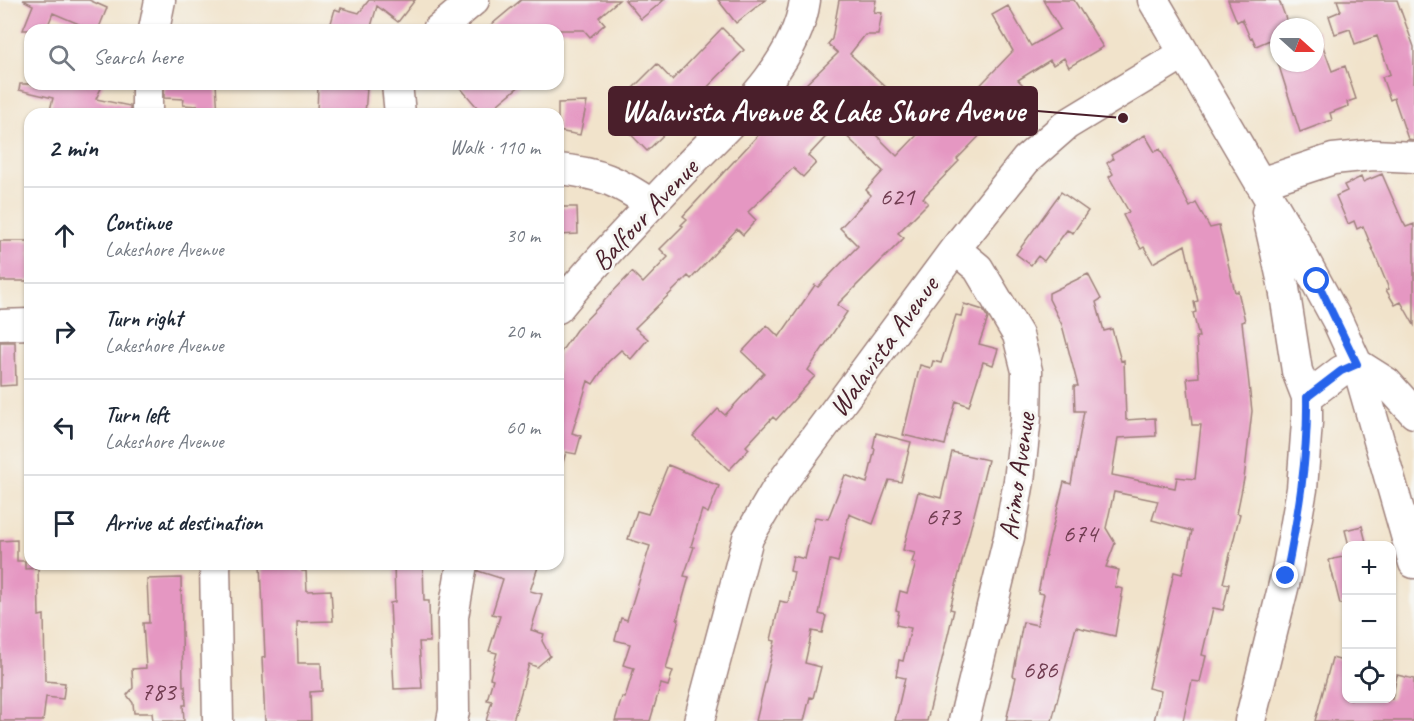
<!DOCTYPE html>
<meta charset="utf-8">
<style>
body{margin:0;font-family:Caveat,sans-serif;background:#f2f2f3;color:#1f2937}
.controls{position:absolute;right:18px;bottom:18px;display:grid;overflow:hidden;border-radius:12px;box-shadow:0 2px 4px #0004}
.controls button{width:54px;height:54px;display:grid;place-items:center;padding:0;border:0;border-bottom:2px solid #e0e1e3;background:#fff;color:#1f2937;font:30px sans-serif}
.compass{position:absolute;left:1270px;top:18px;width:54px;height:54px;border-radius:50%;background:#fff;box-shadow:0 2px 4px #0004;rotate:111deg}
.stop{position:absolute;width:18px;height:18px;margin:-14px;border:4px solid #2563eb;border-radius:50%;background:#fff}
.stop.end{background:#2563eb;border-color:#fff;box-shadow:0 2px 6px #0008}
.list{margin:0;padding:0;list-style:none}
h2{display:flex;justify-content:space-between;align-items:center;height:78px;margin:0;padding:0 24px;font-size:26px}
h2 small{font-size:20px;font-weight:400;color:#747a83}
.list li{display:grid;grid-template-columns:39px 1fr auto;gap:18px;align-items:center;box-sizing:border-box;height:96px;padding:0 24px;border-top:2px solid #e0e1e3}
.list b{display:block;font-size:22px;white-space:nowrap}
.list p{margin:0;font-size:20px;white-space:nowrap;color:#747a83}
.list em{font-size:20px;font-style:normal;color:#747a83}
.icon{flex:none;width:33px;height:33px;fill:none;stroke:currentColor;stroke-width:2;stroke-linecap:round;stroke-linejoin:round}
.map{position:relative;flex:none;width:1414px;height:721px;overflow:hidden}
.search{position:absolute;background:#fff;box-shadow:0 2px 4px #0004;left:24px;top:24px;width:540px;height:66px;display:flex;align-items:center;gap:15px;box-sizing:border-box;padding:0 21px;border-radius:18px;color:#747a83;font-size:22px}
.panel{position:absolute;background:#fff;box-shadow:0 2px 4px #0004;left:24px;top:108px;width:540px;height:462px;border-radius:18px}
.map>svg:first-child{display:block}
.building{fill:#e597c2}
.lines{fill:none;stroke-linecap:round;stroke-linejoin:round}
.minor-casing{stroke:#9e817b;stroke-width:33}
.minor{stroke:#fff;stroke-width:30}
.route{stroke:#2563eb;stroke-width:8}
.labels{text-anchor:middle;stroke-width:6;stroke-linejoin:round;paint-order:stroke}
.number-label{font-size:26px;fill:#713d51}
.street-label{font-size:28px;fill:#4a1f2b;stroke:#f6f6f2}
.leader{fill:none;stroke:#4a1f2b;stroke-width:2}
.callout-dot{fill:#4a1f2b;stroke:#f6f6f2;stroke-width:2}
.callout{fill:#4a1f2b;stroke:#4a1f2b;stroke-width:2}
.callout-label{font-size:30px;text-anchor:middle;font-weight:bold;fill:#fff}
</style>
<div class="map">
<svg width="1414" height="721" viewBox="0 0 1414 721">
<rect width="100%" height="100%" fill="#f6f6f2"/>
<filter id="ink" filterUnits="userSpaceOnUse"><feTurbulence type="fractalNoise" baseFrequency=".0167" numOctaves="2"/><feDisplacementMap in="SourceGraphic" scale="12" xChannelSelector="R" yChannelSelector="G"/><feConvolveMatrix kernelMatrix="1 2 1 2 8 2 1 2 1" color-interpolation-filters="sRGB"/></filter>
<filter id="wash" filterUnits="userSpaceOnUse"><feTurbulence type="fractalNoise" baseFrequency=".008" numOctaves="4" result="noise"/><feDisplacementMap in="SourceGraphic" scale="24" xChannelSelector="R" yChannelSelector="G"/><feGaussianBlur stdDeviation="1.35" result="paint"/><feColorMatrix in="noise" values="0 0 0 0 0 0 0 0 0 0 0 0 0 0 0 0 0 1.4 0 .05"/><feComposite in="paint" operator="in"/></filter>
<g filter="url(#wash)">
<rect width="100%" height="100%" fill="#f1e3cb"/>
<g id="blocks">
<path class="building" d="M 23,0 L 89,0 L 107,8 L 98,30 L 93,30 L 53,13 L 46,30 L 23,30 L 33,5 Z
M 369,0 L 415,0 L 398,22 L 377,6 L 370,30 L 329,30 L 335,9 L 340,11 L 341,8 L 359,13 Z
M 521,0 L 619,0 L 599,17 L 605,24 L 590,37 L 584,30 L 485,30 Z
M 625,0 L 664,0 L 641,19 Z
M 718,0 L 765,0 L 736,23 Z
M 839,0 L 876,0 L 874,12 L 882,13 L 878,35 L 865,35 L 850,54 L 888,89 L 861,120 L 897,156 L 938,113 L 946,121 L 1013,51 L 992,15 L 1008,6 L 1031,46 L 1060,29 L 1043,0 L 1074,0 L 1103,47 L 1069,67 L 1064,58 L 1053,65 L 1050,60 L 1018,80 L 1026,88 L 957,159 L 959,161 L 923,198 L 928,203 L 898,233 L 904,238 L 837,305 L 847,312 L 808,370 L 815,376 L 776,420 L 773,417 L 746,446 L 749,449 L 729,470 L 693,436 L 718,409 L 725,415 L 764,373 L 742,352 L 767,325 L 779,337 L 815,285 L 818,287 L 858,246 L 840,228 L 871,195 L 866,190 L 883,171 L 836,126 L 808,156 L 816,163 L 803,177 L 793,168 L 748,212 L 756,220 L 743,235 L 737,229 L 691,279 L 688,276 L 635,328 L 648,339 L 631,359 L 621,350 L 608,362 L 593,384 L 588,381 L 572,433 L 581,436 L 576,454 L 566,452 L 562,466 L 558,465 L 558,356 L 576,330 L 632,272 L 643,283 L 668,257 L 660,249 L 683,226 L 681,225 L 687,219 L 683,216 L 804,86 L 838,53 L 828,44 L 832,39 Z
M 1228,0 L 1279,0 L 1289,27 L 1279,27 L 1279,36 L 1256,46 L 1252,37 L 1250,38 L 1242,19 L 1237,22 Z
M 1337,0 L 1397,0 L 1414,47 L 1414,140 L 1408,139 L 1394,98 L 1390,100 L 1382,77 L 1390,74 L 1377,36 L 1355,44 L 1350,29 L 1335,34 L 1329,16 L 1341,11 Z
M 722,28 L 744,50 L 694,101 L 696,103 L 647,151 L 616,119 L 622,113 L 615,106 L 657,64 L 672,80 Z
M 1315,30 L 1317,30 L 1332,71 L 1345,66 L 1356,99 L 1347,102 L 1348,106 L 1330,113 L 1332,120 L 1300,132 L 1278,63 L 1315,63 Z
M 20,84 L 103,84 L 96,99 L 130,106 L 130,114 L 49,114 L 53,98 L 19,90 Z
M 164,84 L 216,84 L 218,114 L 198,114 L 198,106 L 183,105 L 184,99 L 164,98 Z
M 318,84 L 362,84 L 362,88 L 367,88 L 365,114 L 317,114 Z
M 457,84 L 522,84 L 486,114 L 483,114 Z
M 587,102 L 580,135 L 558,131 L 558,103 Z
M 1145,135 L 1155,152 L 1160,149 L 1190,207 L 1196,203 L 1210,228 L 1219,226 L 1235,292 L 1238,291 L 1245,321 L 1242,322 L 1252,411 L 1244,479 L 1237,513 L 1240,514 L 1223,583 L 1229,584 L 1223,610 L 1213,608 L 1202,655 L 1206,656 L 1200,682 L 1192,681 L 1183,721 L 1154,721 L 1161,691 L 1148,688 L 1174,572 L 1182,574 L 1192,531 L 1152,520 L 1158,501 L 1114,492 L 1106,528 L 1115,543 L 1106,567 L 1119,570 L 1115,587 L 1123,589 L 1115,636 L 1076,627 L 1052,721 L 1006,721 L 1014,686 L 1016,677 L 1013,676 L 1023,622 L 1037,625 L 1044,594 L 1038,593 L 1047,550 L 1064,482 L 1071,484 L 1084,411 L 1075,411 L 1074,386 L 1078,386 L 1062,325 L 1049,299 L 1049,293 L 1088,274 L 1101,299 L 1096,302 L 1104,331 L 1112,329 L 1121,361 L 1124,360 L 1126,420 L 1155,418 L 1156,436 L 1118,438 L 1112,475 L 1175,488 L 1177,477 L 1195,479 L 1201,425 L 1192,425 L 1187,378 L 1199,377 L 1196,337 L 1199,337 L 1193,313 L 1196,312 L 1194,302 L 1198,301 L 1185,245 L 1153,263 L 1144,247 L 1141,249 L 1123,215 L 1129,212 L 1109,177 L 1113,174 L 1107,163 L 1113,159 L 1111,155 Z
M 1382,174 L 1403,222 L 1406,227 L 1414,224 L 1414,325 L 1401,302 L 1395,305 L 1386,290 L 1389,289 L 1363,226 L 1357,229 L 1354,221 L 1348,224 L 1336,196 L 1347,191 L 1344,185 L 1361,177 L 1363,182 Z
M 1061,192 L 1088,211 L 1073,233 L 1067,230 L 1044,261 L 1038,256 L 1031,265 L 1016,254 Z
M 558,207 L 577,207 L 578,234 L 558,235 Z
M 0,241 L 30,241 L 30,281 L 0,281 Z
M 964,304 L 983,310 L 988,318 L 979,344 L 998,349 L 993,365 L 983,362 L 969,406 L 956,401 L 945,445 L 903,435 L 920,365 L 931,368 L 933,361 L 941,363 L 956,315 L 961,316 Z
M 0,342 L 15,342 L 16,385 L 0,386 Z
M 876,433 L 911,442 L 901,482 L 889,480 L 873,524 L 849,514 L 838,562 L 830,560 L 819,614 L 826,616 L 822,633 L 812,631 L 805,663 L 821,667 L 813,698 L 810,697 L 804,721 L 756,721 L 775,641 L 771,640 L 780,601 L 788,603 L 794,572 L 790,571 L 793,556 L 805,559 L 815,517 L 828,519 L 845,475 L 867,483 L 875,449 L 873,448 Z
M 952,452 L 988,460 L 950,609 L 954,610 L 927,721 L 895,721 L 905,678 L 896,676 L 899,660 L 903,661 L 911,628 L 896,625 L 899,611 L 896,610 L 900,591 L 907,593 L 916,563 L 912,562 L 915,553 L 903,550 L 918,492 L 941,498 Z
M 668,465 L 719,486 L 708,513 L 702,510 L 691,546 L 694,547 L 684,576 L 689,577 L 677,619 L 679,619 L 666,669 L 673,671 L 668,686 L 661,684 L 650,721 L 615,721 L 622,697 L 625,698 L 634,668 L 623,665 L 630,644 L 615,640 L 621,618 L 627,620 L 650,546 L 628,539 L 637,511 L 648,514 Z
M 1362,526 L 1367,546 L 1349,546 L 1345,530 Z
M 17,540 L 17,561 L 25,561 L 25,569 L 38,568 L 39,616 L 44,615 L 45,681 L 65,683 L 63,699 L 46,697 L 43,721 L 0,721 L 0,541 Z
M 1347,556 L 1347,604 L 1340,604 L 1329,560 Z
M 261,564 L 301,564 L 302,571 L 306,571 L 307,591 L 331,590 L 333,621 L 297,622 L 298,663 L 321,663 L 322,691 L 310,692 L 311,721 L 265,721 L 262,658 L 265,657 Z
M 394,564 L 423,564 L 424,601 L 429,601 L 430,642 L 419,642 L 422,688 L 394,689 L 390,603 L 395,602 Z
M 479,564 L 539,564 L 530,591 L 542,594 L 531,630 L 544,634 L 542,641 L 550,656 L 537,667 L 529,664 L 513,721 L 486,721 L 492,701 L 487,700 L 493,679 L 490,678 L 497,653 L 489,651 L 500,616 L 492,614 L 503,579 L 478,571 Z
M 181,578 L 183,686 L 185,686 L 186,705 L 183,705 L 184,721 L 153,721 L 152,713 L 134,713 L 133,703 L 127,695 L 133,688 L 132,669 L 146,668 L 143,623 L 149,623 L 147,579 Z
M 1332,658 L 1347,662 L 1347,699 L 1392,699 L 1397,675 L 1414,679 L 1414,721 L 1315,721 Z"/>
</g>
</g>
<g filter="url(#ink)">
<use href="#blocks" fill-opacity="0" stroke="#9e817b" stroke-width="1.5"/>
<g class="lines">
<defs>
<path id="minor" d="M 1153,0 L 1292,237 L 1337,320 L 1357,364 L 1414,563
M 154,30 L 160,0
M 438,30 L 474,0
M 397,84 L 400,114
M 147,114 L 147,84
M 558,169 C 600,173 617,181 651,204
M 1260,183 L 1333,159 L 1373,155 L 1414,157
M 955,249 L 978,268 L 1018,335 L 1027,371 L 1026,417 L 1019,481 L 1009,537 L 964,721
M 558,308 C 596,261 640,217 682,172 C 727,125 796,68 805,0
M 0,325 L 30,324
M 1357,364 L 1387,383 L 1414,413
M 1307,397 L 1341,371 L 1357,364
M 215,564 L 218,721
M 452,721 L 454,711 L 453,617 L 462,564
M 699,721 L 748,538 L 775,492 L 955,249 L 1026,160 L 1066,125 L 1183,54
M 1250,721 L 1286,576 L 1294,534 L 1302,489 L 1307,422 L 1307,397 L 1297,371 L 1284,288 L 1267,212"/>
</defs>
<use href="#minor" class="minor-casing"/>
<use href="#minor" class="minor"/>
</g>
</g>
<g class="lines" filter="url(#ink)">
<path class="route" d="M 1286,576 C 1298,517 1308,458 1307,397 L 1341,371 L 1357,364 L 1317,281"/>
</g>
<g class="labels">
<g class="number-label">
<text x="897" y="205">621</text>
<text x="943" y="525">673</text>
<text x="1080" y="542">674</text>
<text x="1040" y="678">686</text>
<text x="158" y="700">783</text>
</g>
<g class="street-label">
<text transform="translate(644 214) rotate(-47)" y="10">Balfour Avenue</text>
<text transform="translate(883 346) rotate(-54)" y="10">Walavista Avenue</text>
<text transform="translate(1016 476) rotate(-82)" y="10">Arimo Avenue</text>
</g>
</g>
<path class="leader" d="M1123 118L1037 111"/>
<circle class="callout-dot" cx="1123" cy="118" r="6"/>
<rect class="callout" x="609" y="87" width="428" height="48" rx="6"/>
<g class="callout-label">
<text x="823" y="121">Walavista Avenue &amp; Lake Shore Avenue</text>
</g>
</svg>
<div class="controls">
<button>+</button>
<button>−</button>
<button><svg class="icon" aria-label="locate" viewBox="0 0 24 24"><circle cx="12" cy="12" r="6"/><path d="M12 2v4M12 18v4M2 12h4M18 12h4"/></svg></button>
</div>
<svg class="compass" viewBox="-18 -18 36 36"><path d="M0-13l5 13h-10z" fill="#e53935"/><path d="M0 13l5-13h-10z" fill="#747a83"/></svg>
<div class="stop" style="left:1317px;top:281px"></div>
<div class="stop end" style="left:1286px;top:576px"></div>
<div class="search"><svg class="icon" aria-label="search" viewBox="0 0 24 24"><circle cx="10" cy="10" r="6"/><path d="M15 15l6 6"/></svg>Search here</div>
<section class="panel">
<h2>2 min<small>Walk · 110 m</small></h2>
<ul class="list">
<li><svg class="icon" aria-label="ahead" viewBox="0 0 24 24"><path d="M12 20V5M6 11l6-6 6 6"/></svg><div><b>Continue</b><p>Lakeshore Avenue</p></div><em>30 m</em></li>
<li><svg class="icon" aria-label="right" viewBox="0 0 24 24"><path d="M7 20v-9h11M14 6l5 5-5 5"/></svg><div><b>Turn right</b><p>Lakeshore Avenue</p></div><em>20 m</em></li>
<li><svg class="icon" aria-label="left" viewBox="0 0 24 24"><path d="M17 20v-9H6M10 6l-5 5 5 5"/></svg><div><b>Turn left</b><p>Lakeshore Avenue</p></div><em>60 m</em></li>
<li><svg class="icon" aria-label="arrive" viewBox="0 0 24 24"><path d="M6 21V4h12l-3 4 3 4H6"/></svg><div><b>Arrive at destination</b></div></li>
</ul>
</section>
</div>
